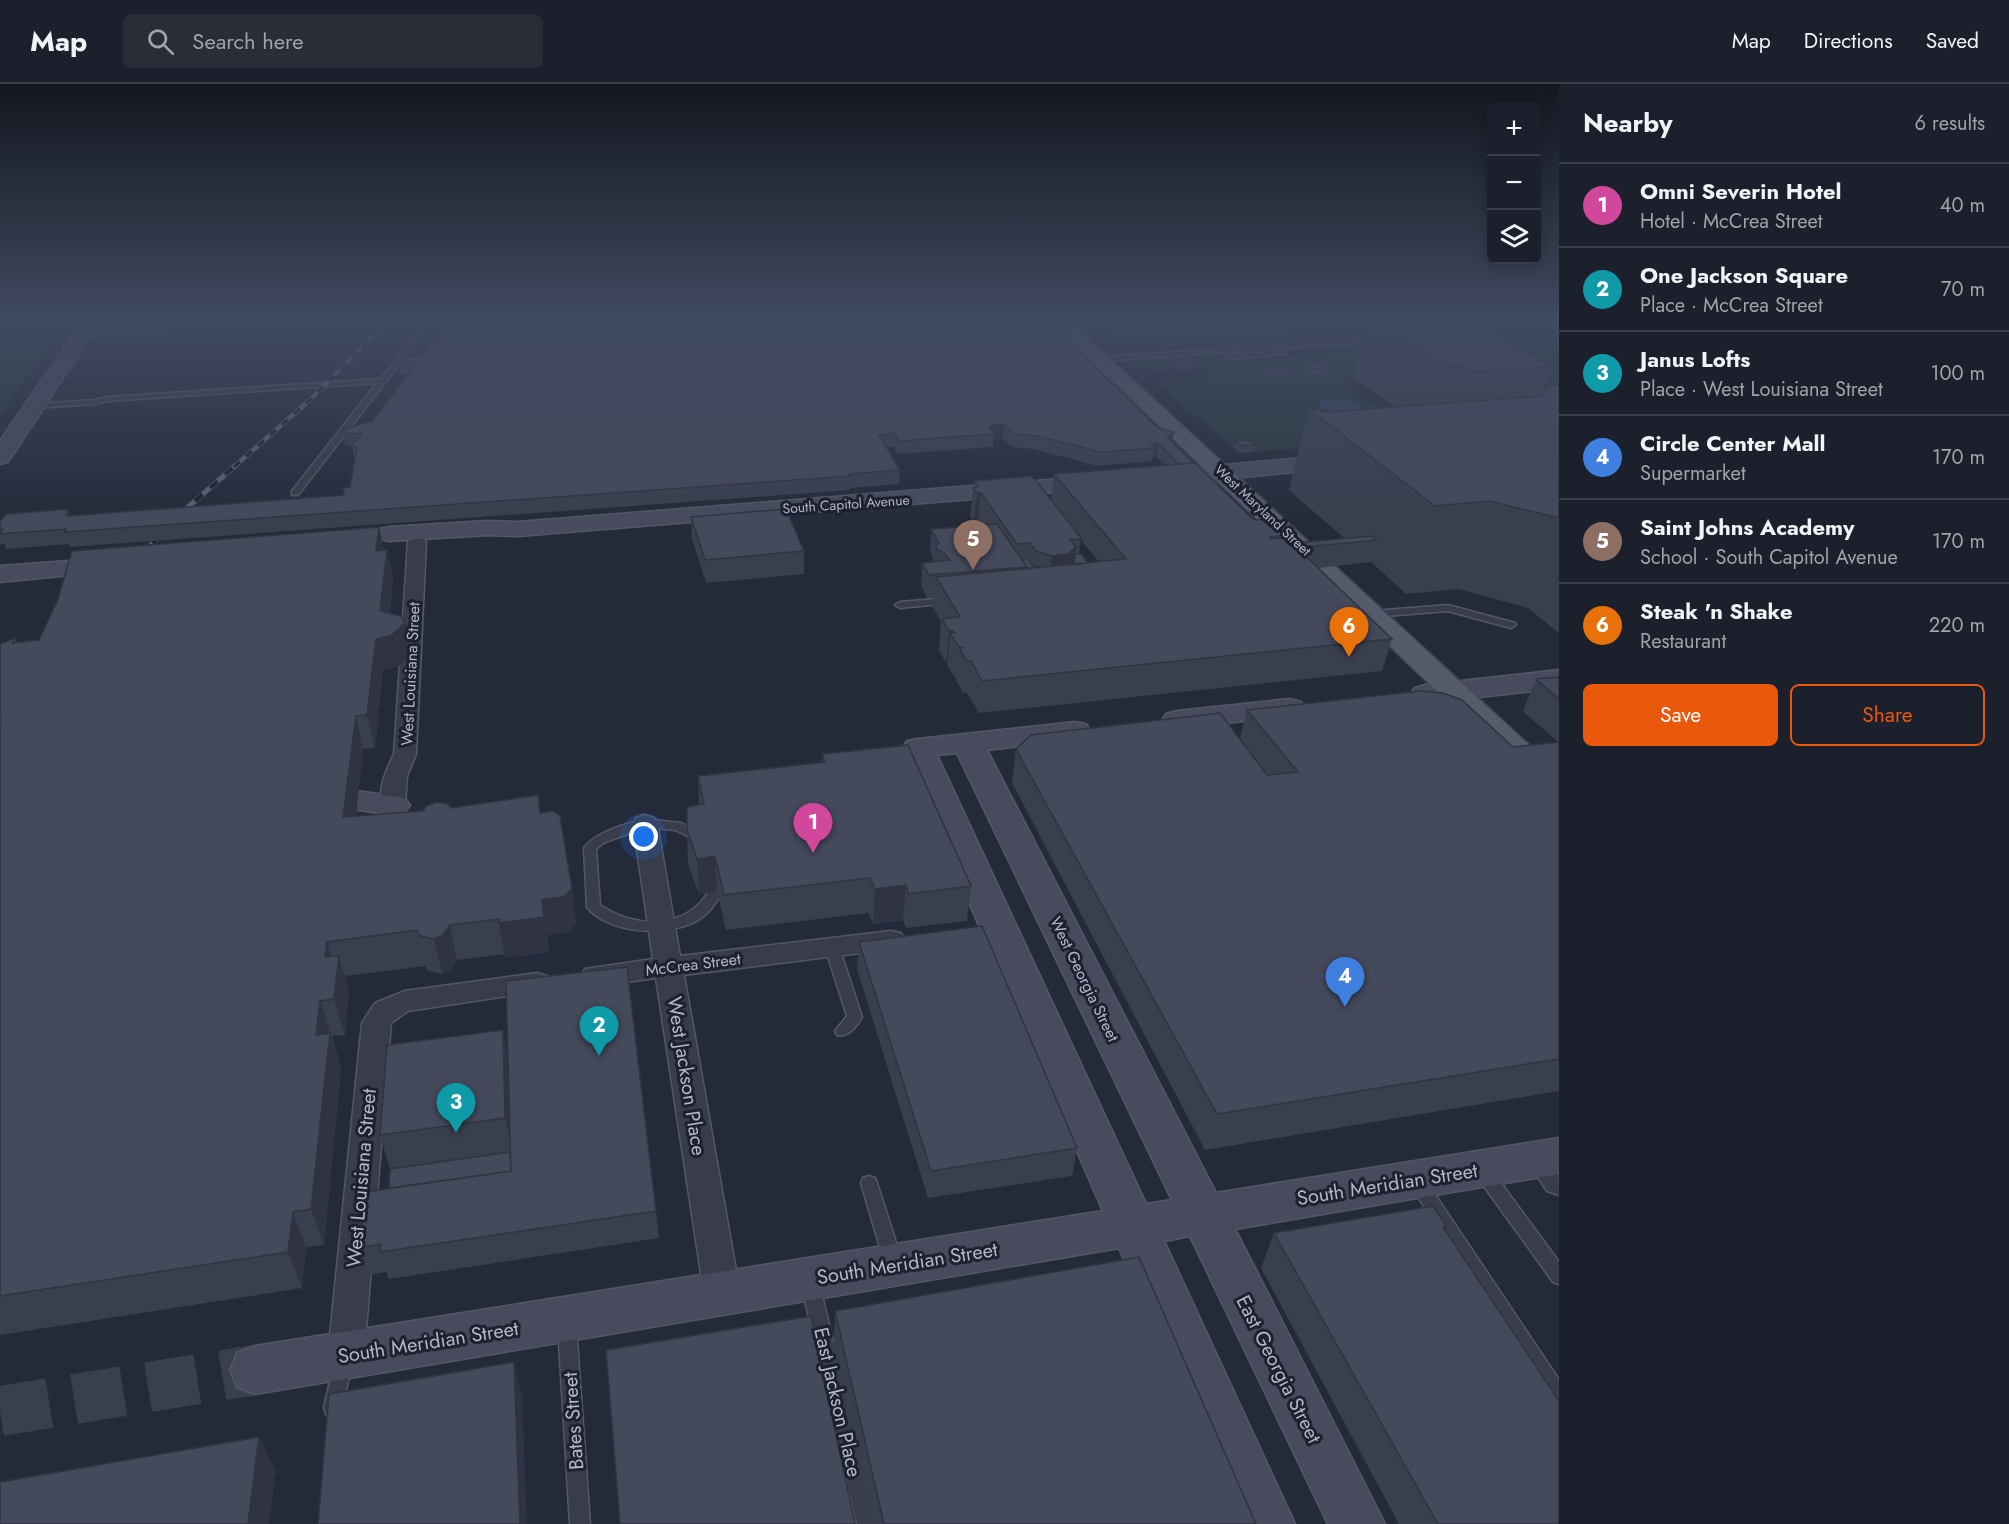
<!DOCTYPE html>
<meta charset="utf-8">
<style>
body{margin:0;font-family:Jost,sans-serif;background:#292d38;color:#f1f3f6}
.controls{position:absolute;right:18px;top:18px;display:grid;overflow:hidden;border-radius:9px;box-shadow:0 3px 15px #0003}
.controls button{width:54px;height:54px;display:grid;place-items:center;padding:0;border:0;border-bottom:2px solid #3a3e48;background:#1c202c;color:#f1f3f6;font:30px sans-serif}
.you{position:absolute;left:644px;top:753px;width:21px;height:21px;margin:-15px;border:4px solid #fff;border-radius:50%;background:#1a73e8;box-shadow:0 0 0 9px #1a73e833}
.badge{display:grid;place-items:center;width:39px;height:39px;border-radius:50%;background:#ea580c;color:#fff;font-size:20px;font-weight:700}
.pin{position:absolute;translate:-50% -50px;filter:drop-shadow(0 2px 3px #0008)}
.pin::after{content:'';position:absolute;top:32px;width:21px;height:18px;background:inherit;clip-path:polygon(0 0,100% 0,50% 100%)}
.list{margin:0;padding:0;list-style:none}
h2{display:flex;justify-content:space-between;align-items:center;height:78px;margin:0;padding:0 24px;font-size:26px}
h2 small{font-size:20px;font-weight:400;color:#a0a3a9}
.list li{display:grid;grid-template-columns:39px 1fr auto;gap:18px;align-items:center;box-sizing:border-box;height:84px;padding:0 24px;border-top:2px solid #3a3e48}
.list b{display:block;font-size:22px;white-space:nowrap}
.list p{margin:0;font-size:20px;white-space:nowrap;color:#a0a3a9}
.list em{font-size:20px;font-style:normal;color:#a0a3a9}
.actions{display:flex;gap:12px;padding:18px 24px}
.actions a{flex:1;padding:14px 0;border:2px solid #ea580c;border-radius:9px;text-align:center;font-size:21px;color:#ea580c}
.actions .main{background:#ea580c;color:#fff}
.icon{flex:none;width:33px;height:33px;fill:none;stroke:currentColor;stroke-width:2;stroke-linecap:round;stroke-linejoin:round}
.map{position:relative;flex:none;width:1559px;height:1440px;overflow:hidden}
header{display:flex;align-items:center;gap:36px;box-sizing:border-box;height:84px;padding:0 30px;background:#1c202c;border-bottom:2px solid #3a3e48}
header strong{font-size:28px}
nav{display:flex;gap:33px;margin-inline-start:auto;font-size:21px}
.search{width:420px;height:54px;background:#292d38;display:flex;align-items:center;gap:15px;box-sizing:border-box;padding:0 21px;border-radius:9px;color:#a0a3a9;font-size:22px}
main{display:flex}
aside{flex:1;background:#1c202c}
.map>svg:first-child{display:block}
.green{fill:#2a393f}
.water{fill:#3b4462}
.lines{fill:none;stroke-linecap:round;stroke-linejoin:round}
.secondary-tunnel{stroke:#3a3f4f;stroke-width:50;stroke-dasharray:50 25;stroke-linecap:butt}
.lane-casing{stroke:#535766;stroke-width:3}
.street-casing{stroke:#535766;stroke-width:3}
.secondary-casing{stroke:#535766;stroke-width:3}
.primary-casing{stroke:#414554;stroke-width:3}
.lane{fill:#383c4b;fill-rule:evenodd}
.street{fill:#383c4b;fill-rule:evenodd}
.secondary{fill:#474b5d;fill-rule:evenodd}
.primary{fill:#565b6b;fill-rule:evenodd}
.rail-far1-casing{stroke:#5d6174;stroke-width:4.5}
.rail-casing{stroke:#5d6174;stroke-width:5}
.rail-far1{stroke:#1d2130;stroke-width:3;stroke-dasharray:8;stroke-linecap:butt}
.rail{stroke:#1d2130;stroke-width:4;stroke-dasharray:10;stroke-linecap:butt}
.wall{fill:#3a3f4f;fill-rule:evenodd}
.shaded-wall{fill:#303340}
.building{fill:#44495c;stroke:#303340;stroke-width:1.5}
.labels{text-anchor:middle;stroke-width:6;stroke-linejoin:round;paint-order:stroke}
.far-street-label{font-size:14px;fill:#b4b7c6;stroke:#1d2130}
.street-label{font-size:16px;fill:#b4b7c6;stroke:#1d2130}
.near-street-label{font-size:20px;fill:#b4b7c6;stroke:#1d2130}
</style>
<header>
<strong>Map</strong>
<div class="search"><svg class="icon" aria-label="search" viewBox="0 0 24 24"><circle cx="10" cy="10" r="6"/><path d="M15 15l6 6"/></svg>Search here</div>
<nav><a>Map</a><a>Directions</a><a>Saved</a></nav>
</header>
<main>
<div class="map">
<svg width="1559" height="1440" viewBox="0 0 1559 1440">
<rect width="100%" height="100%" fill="#252a3a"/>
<path class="green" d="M 0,238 L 67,238 L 0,331 Z
M 1462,238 L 1559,238 L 1559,308 L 1439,239 Z
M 1392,258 L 1435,285 L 1347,291 L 1354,297 L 1341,298 L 1421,355 L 1238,369 L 1157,298 L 1213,293 L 1201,284 L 1148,287 L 1134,275 L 1205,270 L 1215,272 L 1224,278 L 1327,271 L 1321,265 L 1327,262 Z"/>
<path class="water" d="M 1341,315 L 1357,319 L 1365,326 L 1334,330 L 1319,322 L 1319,319 L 1325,316 Z"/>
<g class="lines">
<path class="secondary-tunnel" d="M 0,1327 L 255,1286"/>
<defs>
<path id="lane" d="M 426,238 L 432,238 L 298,411 L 292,411 L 292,407 L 377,299 L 108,317 L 95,320 L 35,324 L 31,322 L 35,320 L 95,316 L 108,313 L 381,295 Z
M 168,243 L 170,244 L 170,246 L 83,252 L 80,250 L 83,248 Z
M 1377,255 L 1380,257 L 1379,258 L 1274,265 L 1271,263 L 1274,261 Z
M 1238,264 L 1240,265 L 1240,267 L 1100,277 L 1097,275 L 1100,273 Z
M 1283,267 L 1286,269 L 1285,270 L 1229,275 L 1226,273 L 1229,271 Z
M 949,514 L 954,517 L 952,519 L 900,524 L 895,521 L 900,518 Z
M 1448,521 L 1515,539 L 1516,541 L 1511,544 L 1448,527 L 1373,533 L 1368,530 L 1373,527 Z
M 645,735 L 681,739 L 708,752 L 710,755 L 723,807 C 716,818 710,829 698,836 C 670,853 609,851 587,823 L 584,764 C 596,748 625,740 645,735 ZM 646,743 L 675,746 L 698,757 L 709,807 C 686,846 635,845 600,821 L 596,765 L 603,759 Z
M 832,858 L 837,860 L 839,863 L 862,933 C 857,942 848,954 837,951 L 835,947 L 847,932 L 825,863 L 827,860 Z
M 1484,1082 L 1490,1084 L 1559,1178 L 1559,1200 L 1553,1198 L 1478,1094 L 1476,1089 L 1478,1084 Z
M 869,1092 L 875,1094 L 877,1099 L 902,1177 L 899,1182 L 893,1185 L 887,1182 L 884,1177 L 861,1099 L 863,1094 Z
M 1418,1092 L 1424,1094 L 1559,1296 L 1559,1321 L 1552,1318 L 1412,1104 L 1410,1099 L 1412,1094 Z
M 810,1191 L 816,1193 L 819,1199 L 877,1440 L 857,1440 L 801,1199 L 804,1193 Z
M 567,1234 L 573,1236 L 576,1242 L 590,1440 L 570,1440 L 558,1242 L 561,1236 Z
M 343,1272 L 350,1275 L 352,1281 L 342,1323 L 340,1330 L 333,1332 L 326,1330 L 324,1323 L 334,1281 L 336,1275 Z"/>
<path id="street" d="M 417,453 L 423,454 L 426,458 L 416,670 L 407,692 L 405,721 L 401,726 L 393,728 L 385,726 C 374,711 387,685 394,670 L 408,458 L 411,454 Z
M 645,731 L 654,734 L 657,739 L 680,872 L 891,847 L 901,849 L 905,856 L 901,863 L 891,865 L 684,891 L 740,1209 L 734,1220 L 722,1225 L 710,1220 L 704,1209 L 656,894 L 595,902 L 585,899 L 581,892 L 585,885 L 653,875 L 633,739 L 636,734 Z
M 537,889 L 547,892 L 551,899 L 547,906 L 408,927 L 391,939 L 364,1271 L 359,1283 L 346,1288 L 333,1283 L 328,1271 L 362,939 L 375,919 L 405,907 Z
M 1542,1062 C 1559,1070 1559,1089 1559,1111 L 1547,1107 L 1526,1075 L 1531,1066 Z"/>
<path id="secondary" d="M 82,238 L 100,238 L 8,378 L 0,380 L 0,357 Z
M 1339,371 L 1347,373 L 1350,378 L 1347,383 L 1190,398 L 1182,396 L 1179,391 L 1182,386 L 1190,384 Z
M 1098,392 L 1106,394 L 1109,399 L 1106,404 L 518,452 L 488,451 L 389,457 L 380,455 L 377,450 L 380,445 L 389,443 L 488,437 L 518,438 Z
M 83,476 L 92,479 L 96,484 L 92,489 L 0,498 L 0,482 Z
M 1559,586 L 1559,604 L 1425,619 L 1415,616 L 1410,610 L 1415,604 L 1425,601 Z
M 1290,615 L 1301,618 L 1305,624 L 1301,630 L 1177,645 L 1166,642 L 1162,636 L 1166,630 L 1177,627 Z
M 1075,638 L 1086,640 L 1090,647 L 1086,654 L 987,666 L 1216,1109 L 1559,1054 L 1559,1090 L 1235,1145 L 1385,1440 L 1328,1440 L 1190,1152 L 1164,1157 L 1295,1440 L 1239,1440 L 1119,1164 L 255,1310 L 237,1303 L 230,1286 L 237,1269 L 255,1262 L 1103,1127 L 902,664 L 907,657 L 918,655 ZM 957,669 L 1172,1116 L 1146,1120 L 937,671 Z
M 357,707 L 405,714 L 410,721 L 405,728 L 393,731 L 345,724 L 341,717 L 345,710 Z"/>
<path id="primary" d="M 1051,238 L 1070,238 L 1554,684 L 1559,691 L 1554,698 L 1543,701 L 1532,698 Z"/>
</defs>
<use href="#lane" class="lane-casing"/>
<use href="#street" class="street-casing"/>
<use href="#secondary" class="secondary-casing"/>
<use href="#primary" class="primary-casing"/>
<use href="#lane" class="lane"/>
<use href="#street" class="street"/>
<use href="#secondary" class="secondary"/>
<use href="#primary" class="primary"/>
<defs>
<path id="rail-far1" d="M 234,383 L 312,314 L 387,238"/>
<path id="rail" d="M 139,474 L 179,431 L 236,381"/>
</defs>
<use href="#rail-far1" class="rail-far1-casing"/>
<use href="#rail" class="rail-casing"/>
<use href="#rail-far1" class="rail-far1"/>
<use href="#rail" class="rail"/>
</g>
<path class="wall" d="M 451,238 L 1038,238 L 1038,239 L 1068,257 L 1254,436 L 1287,451 L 1286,453 L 1293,459 L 1344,454 L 1289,406 L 1309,325 L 1326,328 L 1395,323 L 1353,294 L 1368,238 L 1471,238 L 1552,283 L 1542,310 L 1545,303 L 1559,301 L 1559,549 L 1528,524 L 1458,505 L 1406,510 L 1371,478 L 1318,484 L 1392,555 L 1382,587 L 979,629 L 967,609 L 963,609 L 956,596 L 956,594 L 955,594 L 947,581 L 948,578 L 946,579 L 939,566 L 941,538 L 933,523 L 934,514 L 927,514 L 921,501 L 922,479 L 934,478 L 930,467 L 931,445 L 981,441 L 978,437 L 974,438 L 970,433 L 974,397 L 1051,416 L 1054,390 L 1164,381 L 1156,373 L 1153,373 L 1152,377 L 1098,382 L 1034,365 L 1012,363 L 1002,354 L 993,355 L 993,363 L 898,370 L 894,363 L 887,363 L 900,386 L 899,400 L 850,404 L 850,406 L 70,463 L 69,460 L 6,465 L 4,460 L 0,461 L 0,436 L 68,425 L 70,432 L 344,411 L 350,403 L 355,377 L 352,363 L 345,360 L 342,346 L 372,337 L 409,291 L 400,290 L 398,277 L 426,269 ZM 1081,456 L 1099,478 L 1088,479 L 1079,470 Z
M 1103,238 L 1346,238 L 1344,244 L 1283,249 L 1279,267 L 1242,269 L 1230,258 L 1221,259 L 1215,255 L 1130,259 L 1120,253 L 1120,250 L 1117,250 Z
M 1175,276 L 1193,278 L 1191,285 L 1177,286 L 1173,283 Z
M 1306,281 L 1331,283 L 1330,290 L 1308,291 L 1304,288 Z
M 1266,284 L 1291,286 L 1290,292 L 1269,294 L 1265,291 Z
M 1235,357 L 1256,361 L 1254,368 L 1239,369 L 1233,363 Z
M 691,433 L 804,467 L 804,490 L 706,499 L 692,455 Z
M 379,443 L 384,466 L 393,495 L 390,529 L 405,539 L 411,570 L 399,582 L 383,586 L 375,664 L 363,665 L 356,732 L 451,724 L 540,729 L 572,805 L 576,840 L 568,848 L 547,851 L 549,868 L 505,874 L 505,870 L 457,876 L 451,886 L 442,890 L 428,887 L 425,882 L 345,892 L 349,907 L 345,951 L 332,952 L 341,984 L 324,1161 L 306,1163 L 302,1204 L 0,1251 L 0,560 L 15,554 L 17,558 L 39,556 Z
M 1559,593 L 1559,1007 L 1205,1066 L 1012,699 L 1016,665 L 1240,654 L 1247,626 L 1513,663 L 1558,658 L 1523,627 L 1536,595 Z
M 822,670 L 971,802 L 967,837 L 906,844 L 903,836 L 873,840 L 868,829 L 726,846 L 717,807 L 699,810 L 688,780 L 687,746 L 699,721 L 698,692 L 822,678 Z
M 859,858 L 1077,1064 L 1072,1092 L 928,1114 L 857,885 Z
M 503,946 L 508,973 L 656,1127 L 659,1154 L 389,1195 L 386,1188 L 369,1191 L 360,1164 L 389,1104 L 390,1085 L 380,1051 Z
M 1444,1145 L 1559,1440 L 1399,1440 L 1261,1184 L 1274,1149 Z
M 835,1227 L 1256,1440 L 873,1440 L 834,1262 Z"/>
<path class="shaded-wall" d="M 1277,238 L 1346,238 L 1344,244 L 1283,249 L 1284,243 L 1275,244 Z
M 1070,248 L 1068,260 L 1063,252 Z
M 0,285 L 4,295 L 1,296 L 1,298 L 0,299 Z
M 1004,340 L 1002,354 L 993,355 L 994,350 L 989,342 Z
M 1174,348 L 1171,361 L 1165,367 L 1167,353 Z
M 1158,359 L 1156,373 L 1153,373 L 1155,364 L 1151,360 Z
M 977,409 L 981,409 L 978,437 L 974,438 Z
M 379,443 L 385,472 L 376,467 Z
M 1076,463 L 1072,486 L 1048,502 L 1052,472 Z
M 387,466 L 393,495 L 388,552 L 405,539 L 411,570 L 399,582 L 383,586 L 375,664 L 367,631 L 376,555 L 380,527 Z
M 949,547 L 953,547 L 953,554 L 950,549 L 948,578 L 946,579 Z
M 356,632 L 363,665 L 352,767 L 343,733 Z
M 715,772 L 717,807 L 699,810 L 697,775 Z
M 906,801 L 903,836 L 873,840 L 875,805 Z
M 572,805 L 576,840 L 568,848 L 547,851 L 549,868 L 505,874 L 499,839 L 542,816 Z
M 450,841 L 457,876 L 451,886 L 442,890 L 434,855 Z
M 327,858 L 337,893 L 339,872 L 349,907 L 345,951 L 334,915 L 325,873 Z
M 320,917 L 341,984 L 324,1161 L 311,1125 L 316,951 Z
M 503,946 L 513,998 L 512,1067 L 505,1034 Z
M 293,1128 L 306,1163 L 302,1204 L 288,1168 Z
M 514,1278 L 522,1313 L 527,1440 L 520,1440 Z
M 259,1353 L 276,1387 L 269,1440 L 248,1440 Z"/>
<path class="building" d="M 451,238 L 1020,238 L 1023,240 L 1049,239 L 1056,245 L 1070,248 L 1063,252 L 1158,344 L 1174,348 L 1167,353 L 1194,379 L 1179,380 L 1158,359 L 1151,360 L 1155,364 L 1101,368 L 1036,352 L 1014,350 L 1004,340 L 989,342 L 994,350 L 899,357 L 894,349 L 879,351 L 900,386 L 850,390 L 851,392 L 65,448 L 66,445 L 0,450 L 3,445 L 0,446 L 0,436 L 2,436 L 6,430 L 68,425 L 67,432 L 344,411 L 343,404 L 350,403 L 357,363 L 351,363 L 362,350 L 348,349 L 342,346 L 372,337 L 417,280 L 398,277 L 426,269 Z
M 1239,238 L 1275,238 L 1284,243 L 1248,245 Z
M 1377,238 L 1471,238 L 1552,283 L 1475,288 L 1461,280 L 1448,281 Z
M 1189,275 L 1193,278 L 1178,279 L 1175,276 Z
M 1327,280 L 1331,283 L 1310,285 L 1306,281 Z
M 1287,283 L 1291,286 L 1270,288 L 1266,284 Z
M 1559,301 L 1559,434 L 1489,417 L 1435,422 L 1309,325 L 1326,328 L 1543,312 L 1541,310 L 1545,310 L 1548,305 L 1545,303 L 1551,302 Z
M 1247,356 L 1256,361 L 1241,362 L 1235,357 Z
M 1195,379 L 1254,436 L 1268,435 L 1287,451 L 1270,453 L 1271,455 L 1286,453 L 1392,555 L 982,597 L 971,577 L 967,577 L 959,564 L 963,564 L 958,562 L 950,549 L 955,549 L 953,547 L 949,547 L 942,535 L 960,533 L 936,493 L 1126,475 L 1054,390 Z
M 1032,392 L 1082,455 L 1070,456 L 1076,463 L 1068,470 L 1052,472 L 1036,467 L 1030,459 L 1017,460 L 981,409 L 977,409 L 973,404 L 978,402 L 974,397 Z
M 786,425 L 804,467 L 705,476 L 691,433 Z
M 997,440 L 1027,483 L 929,491 L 922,479 L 950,476 L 943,468 L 937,466 L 936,461 L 939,459 L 931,445 Z
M 379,443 L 376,467 L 387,466 L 380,527 L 401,532 L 405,539 L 392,551 L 376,555 L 367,631 L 356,632 L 343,733 L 423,727 L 426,722 L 437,718 L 448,720 L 451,724 L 538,711 L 540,729 L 553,727 L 560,732 L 572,805 L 563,813 L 542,816 L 544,833 L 499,839 L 499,835 L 450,841 L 443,851 L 434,855 L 420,852 L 417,846 L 327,858 L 325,873 L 339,872 L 334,915 L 320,917 L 316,951 L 330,949 L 311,1125 L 293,1128 L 288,1168 L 0,1212 L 0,638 L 1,636 L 0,636 L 0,560 L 15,554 L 12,559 L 39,556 L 58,515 L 72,467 Z
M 1372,452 L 1377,456 L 1297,464 L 1293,459 Z
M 1075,470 L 1081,470 L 1088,479 L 1070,481 L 1074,478 Z
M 1028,474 L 1032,481 L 1039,483 L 1026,485 L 1027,483 L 1021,475 Z
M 1559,593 L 1559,615 L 1536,595 Z
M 1420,607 L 1443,609 L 1462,616 L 1513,663 L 1559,658 L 1559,975 L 1217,1030 L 1016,665 L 1031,651 L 1220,629 L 1267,691 L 1298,688 L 1247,626 Z
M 908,661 L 971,802 L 909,810 L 906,801 L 875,805 L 870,794 L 724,811 L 715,772 L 697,775 L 687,746 L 687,723 L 704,720 L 698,692 L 825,678 L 822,670 Z
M 982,842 L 1077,1064 L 931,1087 L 859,858 Z
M 627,883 L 656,1127 L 380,1168 L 381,1160 L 360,1164 L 365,1108 L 511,1087 L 506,897 Z
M 503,946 L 505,1034 L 380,1051 L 387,961 Z
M 510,1068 L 511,1087 L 389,1104 L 390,1085 Z
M 1433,1122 L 1446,1142 L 1443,1143 L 1559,1317 L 1559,1440 L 1438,1440 L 1274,1149 Z
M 1139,1173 L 1256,1440 L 884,1440 L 835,1227 Z
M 811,1232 L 855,1440 L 620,1440 L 606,1266 Z
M 514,1278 L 520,1440 L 318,1440 L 329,1310 Z
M 259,1353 L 248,1440 L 0,1440 L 0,1398 Z"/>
<linearGradient id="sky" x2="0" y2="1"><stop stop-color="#141720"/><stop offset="0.54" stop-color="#404a60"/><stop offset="1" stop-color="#404a60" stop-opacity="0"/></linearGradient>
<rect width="1559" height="439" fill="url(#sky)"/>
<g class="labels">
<g class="far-street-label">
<text transform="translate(846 420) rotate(-4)" y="5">South Capitol Avenue</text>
<text transform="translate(1263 426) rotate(43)" y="5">West Maryland Street</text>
</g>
<g class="street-label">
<text transform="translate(410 590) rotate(-87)" y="6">West Louisiana Street</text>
<text transform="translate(693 880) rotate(-7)" y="6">McCrea Street</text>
<text transform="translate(1085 895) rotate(64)" y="6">West Georgia Street</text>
</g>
<g class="near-street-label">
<text transform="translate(687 992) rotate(81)" y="7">West Jackson Place</text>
<text transform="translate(361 1094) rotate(-85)" y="7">West Louisiana Street</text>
<text transform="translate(1387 1100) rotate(-9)" y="7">South Meridian Street</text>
<text transform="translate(907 1179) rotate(-9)" y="7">South Meridian Street</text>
<text transform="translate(428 1258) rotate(-9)" y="7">South Meridian Street</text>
<text transform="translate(1279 1285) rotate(63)" y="7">East Georgia Street</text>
<text transform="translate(838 1318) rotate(77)" y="7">East Jackson Place</text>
<text transform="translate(573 1337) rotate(-94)" y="7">Bates Street</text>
</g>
</g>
</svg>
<div class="controls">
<button>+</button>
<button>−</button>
<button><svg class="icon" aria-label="layers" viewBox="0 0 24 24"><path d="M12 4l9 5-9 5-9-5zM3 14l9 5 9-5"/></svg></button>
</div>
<div class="you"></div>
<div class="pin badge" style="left:813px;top:769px;background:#d1479c">1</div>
<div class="pin badge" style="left:599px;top:972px;background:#0f9aa8">2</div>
<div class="pin badge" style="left:456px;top:1049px;background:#0f9aa8">3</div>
<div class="pin badge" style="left:1345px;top:923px;background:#3f7fe0">4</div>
<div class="pin badge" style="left:973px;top:486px;background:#8d6e63">5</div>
<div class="pin badge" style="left:1349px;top:573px;background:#e8710a">6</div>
</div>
<aside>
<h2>Nearby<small>6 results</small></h2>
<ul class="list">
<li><span class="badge" style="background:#d1479c">1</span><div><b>Omni Severin Hotel</b><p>Hotel · McCrea Street</p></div><em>40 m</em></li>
<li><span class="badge" style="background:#0f9aa8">2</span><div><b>One Jackson Square</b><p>Place · McCrea Street</p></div><em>70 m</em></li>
<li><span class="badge" style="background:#0f9aa8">3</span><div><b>Janus Lofts</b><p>Place · West Louisiana Street</p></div><em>100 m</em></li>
<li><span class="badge" style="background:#3f7fe0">4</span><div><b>Circle Center Mall</b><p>Supermarket</p></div><em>170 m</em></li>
<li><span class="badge" style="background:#8d6e63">5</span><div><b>Saint Johns Academy</b><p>School · South Capitol Avenue</p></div><em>170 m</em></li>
<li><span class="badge" style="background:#e8710a">6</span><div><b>Steak 'n Shake</b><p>Restaurant</p></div><em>220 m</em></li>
</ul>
<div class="actions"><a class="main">Save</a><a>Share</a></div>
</aside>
</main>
